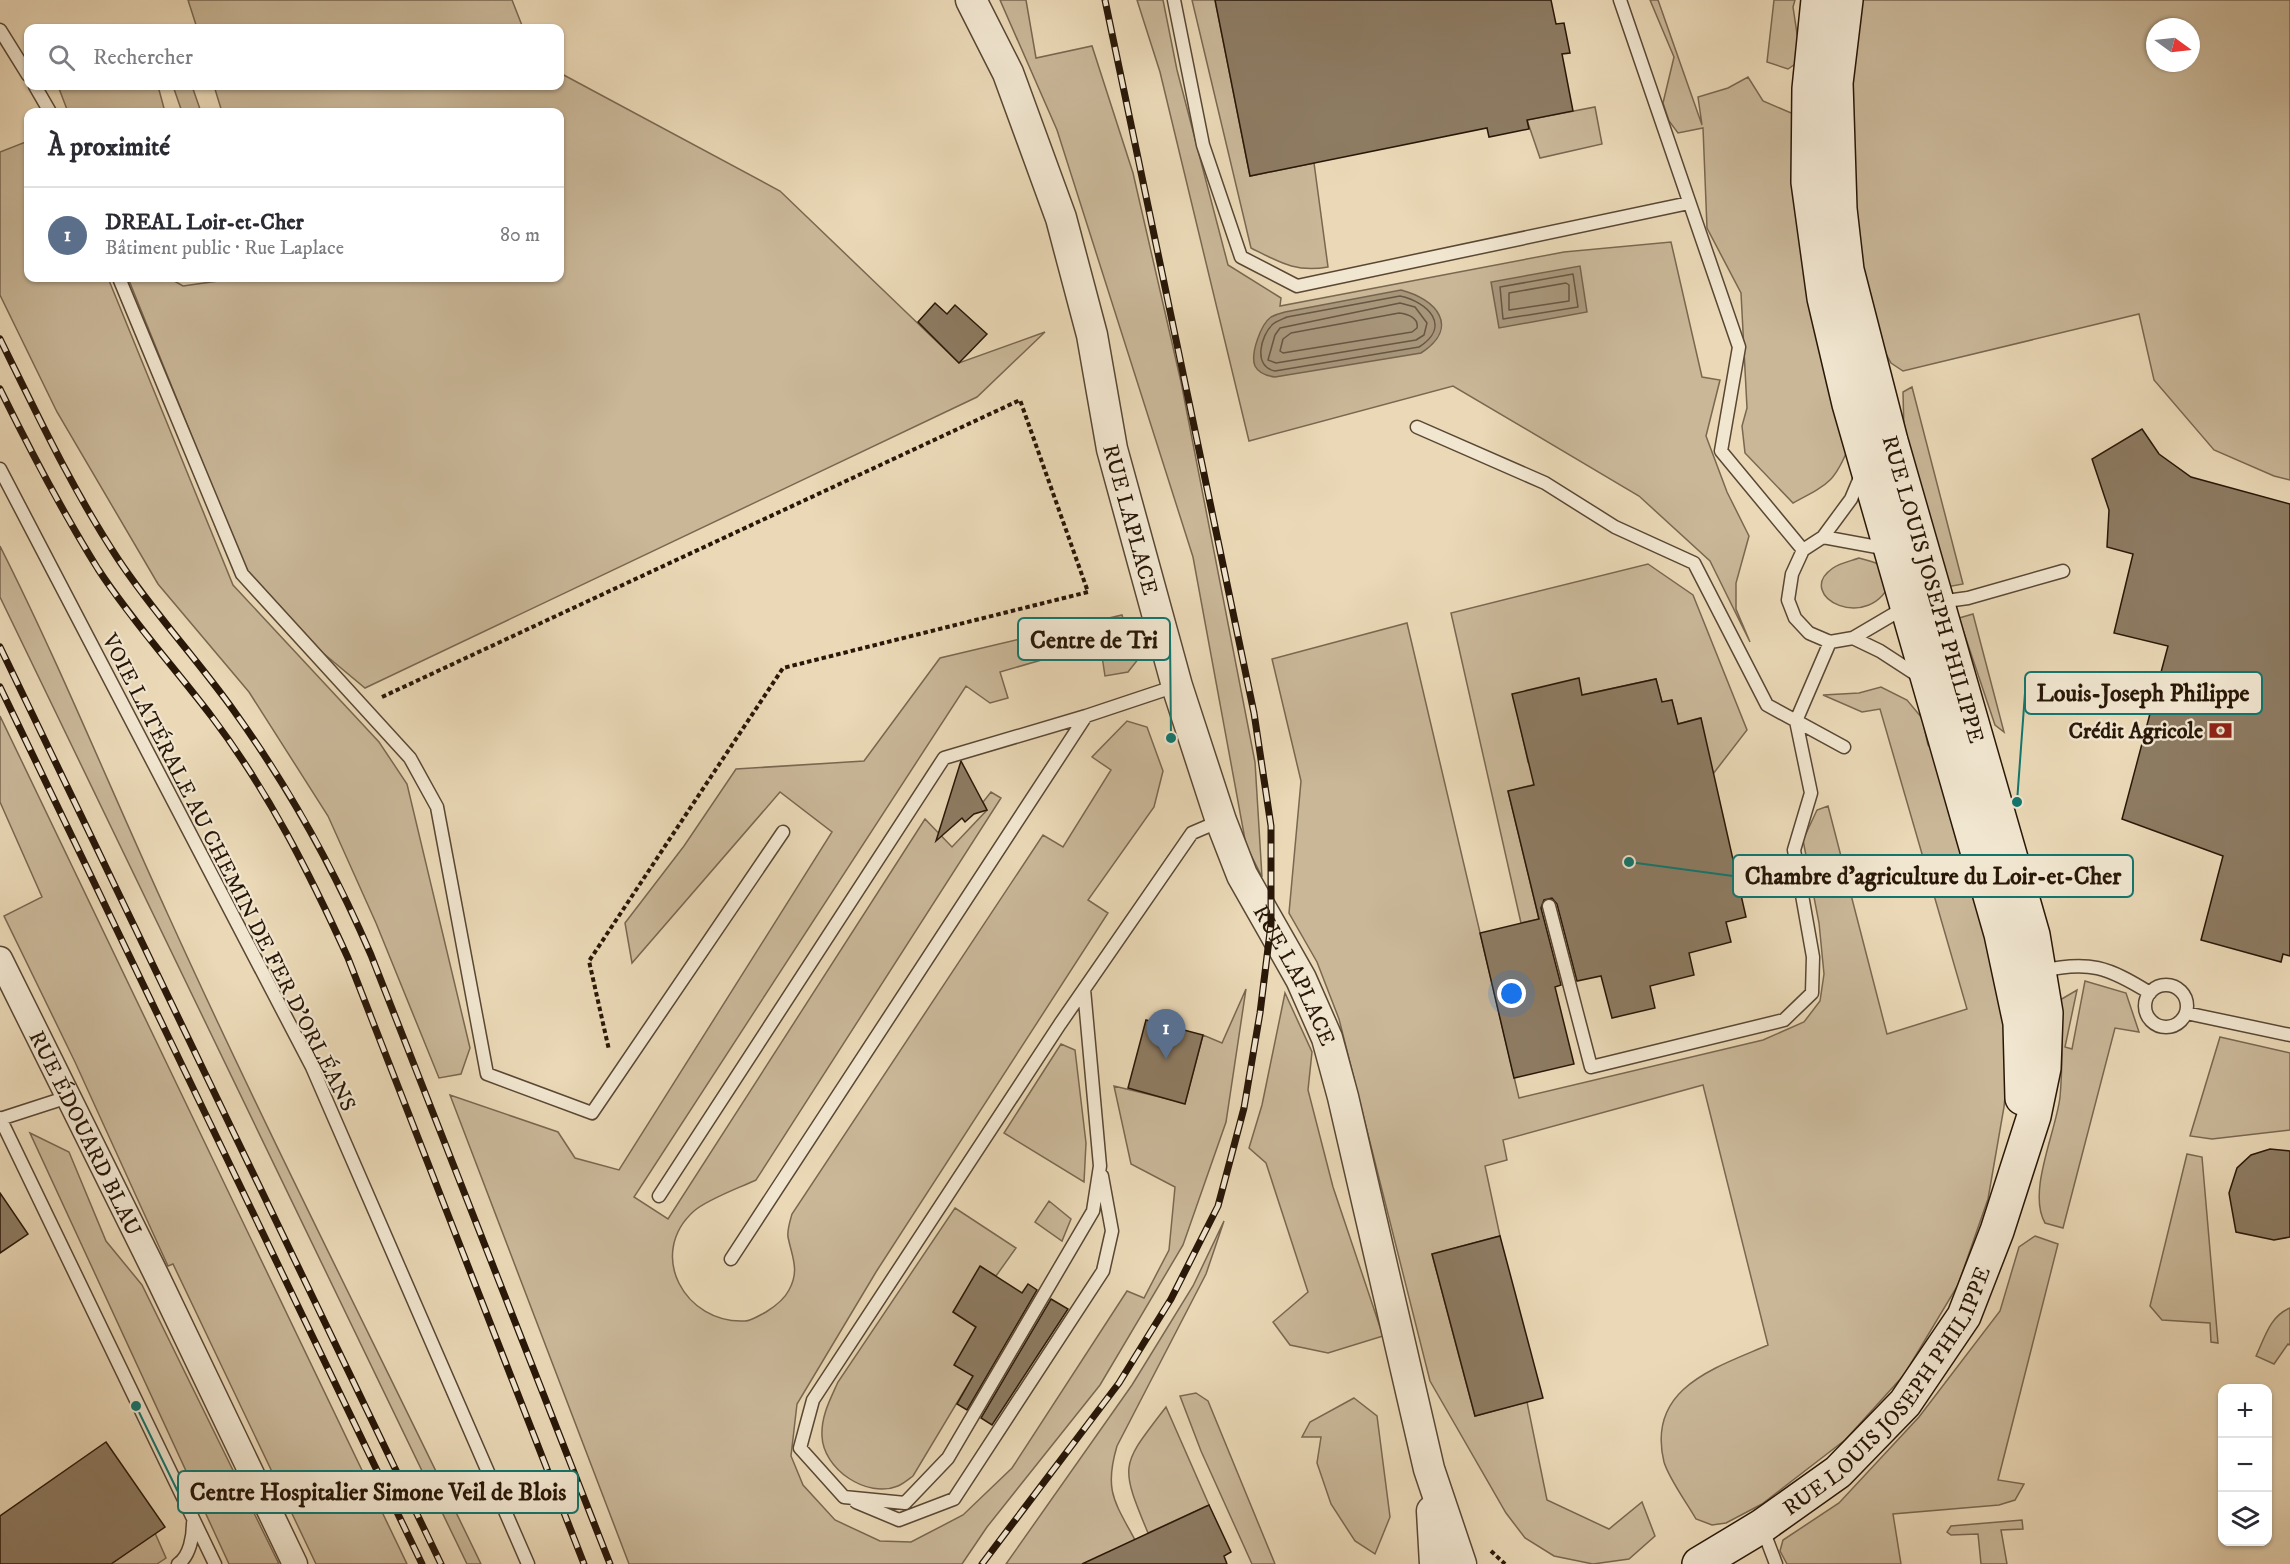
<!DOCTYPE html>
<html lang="fr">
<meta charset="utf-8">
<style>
body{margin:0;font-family:"IM FELL DW Pica",serif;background:#f7f7f7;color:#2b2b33}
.controls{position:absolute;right:18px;bottom:18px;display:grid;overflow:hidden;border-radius:12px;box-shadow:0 2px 4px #0004}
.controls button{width:54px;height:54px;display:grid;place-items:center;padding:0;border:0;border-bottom:2px solid #e1e1e2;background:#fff;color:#2b2b33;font:30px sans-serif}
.compass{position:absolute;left:2146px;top:18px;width:54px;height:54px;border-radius:50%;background:#fff;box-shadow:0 2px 4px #0004;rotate:105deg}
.you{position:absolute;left:1512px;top:994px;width:21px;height:21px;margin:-15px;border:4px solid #fff;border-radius:50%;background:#1a73e8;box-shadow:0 0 0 9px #1a73e833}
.badge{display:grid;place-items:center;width:39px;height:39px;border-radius:50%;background:#7c3aed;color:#fff;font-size:20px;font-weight:700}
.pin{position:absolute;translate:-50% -50px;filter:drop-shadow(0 2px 3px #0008)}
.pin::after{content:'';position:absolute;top:32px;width:21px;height:18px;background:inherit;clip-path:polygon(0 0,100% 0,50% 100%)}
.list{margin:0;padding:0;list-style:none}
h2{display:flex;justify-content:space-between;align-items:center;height:78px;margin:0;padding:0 24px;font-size:26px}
h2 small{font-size:20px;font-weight:400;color:#7c7c81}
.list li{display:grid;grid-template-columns:39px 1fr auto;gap:18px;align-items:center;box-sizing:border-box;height:96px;padding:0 24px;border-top:2px solid #e1e1e2}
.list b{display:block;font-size:22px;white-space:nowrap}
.list p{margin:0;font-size:20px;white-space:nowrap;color:#7c7c81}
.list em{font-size:20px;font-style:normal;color:#7c7c81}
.icon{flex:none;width:33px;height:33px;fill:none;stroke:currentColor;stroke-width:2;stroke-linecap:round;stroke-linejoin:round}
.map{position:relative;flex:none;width:2290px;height:1564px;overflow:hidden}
.search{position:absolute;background:#fff;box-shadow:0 2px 4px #0004;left:24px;top:24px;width:540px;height:66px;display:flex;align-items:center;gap:15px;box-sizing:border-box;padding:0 21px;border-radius:12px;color:#7c7c81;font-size:22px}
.panel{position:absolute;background:#fff;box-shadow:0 2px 4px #0004;left:24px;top:108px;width:540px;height:174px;border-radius:12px}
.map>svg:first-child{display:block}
.green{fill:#c9b798;stroke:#796750;stroke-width:1.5;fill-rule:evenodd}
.water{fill:#a8967b;stroke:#75634d;stroke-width:1.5}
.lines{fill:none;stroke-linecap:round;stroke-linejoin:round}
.shore{stroke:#685642;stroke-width:1.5}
.building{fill:#8d7b62;stroke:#291708;stroke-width:1.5}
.service-casing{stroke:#594734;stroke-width:15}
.minor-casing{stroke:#594734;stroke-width:27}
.tertiary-casing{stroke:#594734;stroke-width:33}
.secondary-casing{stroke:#291708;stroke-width:36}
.path{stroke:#291708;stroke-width:4;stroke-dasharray:4.5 3;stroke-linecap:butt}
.service{stroke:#f1e6d0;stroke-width:12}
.minor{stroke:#f1e6d0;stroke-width:24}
.tertiary{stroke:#f1e6d0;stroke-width:30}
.secondary{stroke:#f1e6d0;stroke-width:33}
.rail-casing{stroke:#291708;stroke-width:7}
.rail{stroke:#f1e6d0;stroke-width:4.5;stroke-dasharray:14;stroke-linecap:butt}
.labels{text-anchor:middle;stroke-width:4.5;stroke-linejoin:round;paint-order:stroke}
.street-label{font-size:22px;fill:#291708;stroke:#f1e6d0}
.poi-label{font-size:22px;font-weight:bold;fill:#291708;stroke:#f1e6d0;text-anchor:end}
.leader{fill:none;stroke:#0f766e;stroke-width:2}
.callout-dot{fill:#0f766e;stroke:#f1e6d0;stroke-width:2}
.callout{fill:#f1e6d0;stroke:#0f766e;stroke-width:2}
.callout-label{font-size:24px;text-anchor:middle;font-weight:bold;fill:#291708}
</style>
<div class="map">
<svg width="2290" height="1564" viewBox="0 0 2290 1564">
<rect width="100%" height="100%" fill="#ead8b6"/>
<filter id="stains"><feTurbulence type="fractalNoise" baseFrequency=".00333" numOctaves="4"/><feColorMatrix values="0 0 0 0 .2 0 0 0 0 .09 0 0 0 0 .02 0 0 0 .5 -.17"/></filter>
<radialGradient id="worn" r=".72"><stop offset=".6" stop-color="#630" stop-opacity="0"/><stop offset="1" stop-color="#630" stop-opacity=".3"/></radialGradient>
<path class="green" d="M 188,0 L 512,0 L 523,28 L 197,28 Z
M 1000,0 L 1026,0 L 1036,58 L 1092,46 L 1133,173 L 1181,382 L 1255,762 L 1262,877 L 1246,845 L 1193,557 L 1057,130 Z
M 1137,0 L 1163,0 L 1177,70 L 1228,265 L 1281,298 L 1280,306 L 1564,252 L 1671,242 L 1702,377 L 1720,380 L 1706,436 L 1727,492 L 1749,536 L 1736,583 L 1736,609 L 1750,642 L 1710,561 L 1639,496 L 1453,386 L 1249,441 L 1160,72 Z
M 1192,0 L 1215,0 L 1250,176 L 1314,163 L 1328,267 C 1296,273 1279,262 1251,248 Z
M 1650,0 L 1658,0 L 1702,125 L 1698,97 L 1728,88 L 1748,77 L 1763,101 L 1796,115 L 1850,444 C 1835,482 1829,484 1793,503 L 1745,453 L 1742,426 L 1747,408 L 1741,293 L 1707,228 L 1703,128 L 1678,133 L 1669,121 L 1663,103 L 1674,57 Z
M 1774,0 L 1795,0 L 1793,7 L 1801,60 L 1788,69 L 1767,62 Z
M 1862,0 L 2290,0 L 2290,480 L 2274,476 L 2214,450 L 2154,380 L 2139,314 L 1903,371 L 1891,363 L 1878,339 L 1851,240 L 1849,65 ZM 2155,27 L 2191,27 L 2191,63 L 2155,63 Z
M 560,73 L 780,191 L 959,363 L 1045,332 L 977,397 L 365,688 L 323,653 L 245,568 L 128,278 L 169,278 L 183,286 L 218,281 L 220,278 L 560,278 L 560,112 L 222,112 L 214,86 L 560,86 Z
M 58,86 L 158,86 L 165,112 L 68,112 Z
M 173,86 L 192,86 L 201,112 L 182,112 Z
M 1595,107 L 1602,144 L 1540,158 L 1527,120 Z
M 28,141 L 28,278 L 108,278 L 233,585 L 379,742 L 407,784 L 470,1048 L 461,1074 L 439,1078 L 376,923 L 328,816 L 249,692 L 158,584 L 57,412 L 0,295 L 0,152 Z
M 1912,387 L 1963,584 L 1947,587 L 1904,433 L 1903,392 Z
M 0,546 C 61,667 112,793 169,917 C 268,1135 377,1348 481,1564 L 467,1564 L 0,597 Z
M 1859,558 C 1875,562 1885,564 1892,579 C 1871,636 1792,596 1833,568 C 1840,563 1851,561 1859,558 Z
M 1648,564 L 1693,595 L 1747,730 L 1713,774 L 1700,718 L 1678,724 L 1672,701 L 1662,702 L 1656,679 L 1582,695 L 1513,694 L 1528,762 L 1573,753 L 1577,774 L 1508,791 L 1539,919 L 1521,923 L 1451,613 Z
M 1973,614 L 2004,732 L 1995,725 L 1959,618 Z
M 1122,615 L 1133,651 L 1139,658 L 1128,672 L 1105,676 L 1100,643 L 1000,672 L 1008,698 L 990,703 L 966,686 L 634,1197 L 668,1219 L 925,819 L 952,847 L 987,810 L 983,802 L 991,792 L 1001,798 L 756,1180 C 739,1188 708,1199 694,1211 C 646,1254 685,1324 745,1321 C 751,1321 760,1315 766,1312 C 774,1307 785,1298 789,1290 C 800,1270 792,1257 788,1237 C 787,1230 790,1221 792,1214 L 1043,835 L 1063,847 L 1111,770 L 1092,757 L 1127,721 L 1147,727 L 1163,771 L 1154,807 L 1088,900 L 1108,913 L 876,1272 L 797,1404 L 791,1456 L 803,1485 L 835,1520 L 880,1541 L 911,1542 L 963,1515 L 1012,1468 L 1127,1291 L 1144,1298 L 1169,1250 L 1175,1187 L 1131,1164 L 1114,1086 L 1185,1103 L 1203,1035 L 1222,1043 L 1246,989 L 1226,1122 L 1183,1245 L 1100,1385 L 987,1527 L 962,1564 L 629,1564 L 450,1095 L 558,1132 L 575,1158 L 619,1170 L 832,832 L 780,792 L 632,963 L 625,923 L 684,846 L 736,769 L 864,761 L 940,658 Z
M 1407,623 L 1519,1098 L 1763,1040 L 1804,1022 L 1820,1001 L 1824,974 L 1819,923 L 1803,840 L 1817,810 L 1828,806 L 1887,1034 L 1967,1009 L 1880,709 L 1862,712 L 1823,695 L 1859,693 L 1881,687 L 1907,700 L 1922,718 L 1928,745 L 1942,761 L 2011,1032 L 2004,1107 L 1988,1199 L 1958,1285 L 1904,1375 L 1845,1440 L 1762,1504 L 1726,1523 L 1712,1525 L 1696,1519 C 1687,1503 1669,1479 1664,1462 C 1646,1388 1715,1368 1768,1345 L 1703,1085 L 1503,1140 L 1507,1160 L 1485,1166 L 1500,1236 L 1432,1254 L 1475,1416 L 1527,1402 L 1547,1500 L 1609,1529 L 1642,1502 L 1655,1536 L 1629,1559 L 1593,1564 L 1554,1556 L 1525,1538 L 1506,1513 L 1430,1381 L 1339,1019 L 1317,962 L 1289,913 L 1301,781 L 1272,659 Z
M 0,716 L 407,1564 L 316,1564 L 173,1264 L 168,1266 L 75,1062 L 4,916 L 42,897 L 0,802 Z
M 2085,981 L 2126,993 L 2139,1032 L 2115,1028 L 2063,1228 L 2045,1223 C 2027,1192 2056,1132 2060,1097 C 2063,1065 2062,1032 2060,1000 L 2077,990 L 2065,1047 L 2072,1049 Z
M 1285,993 L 1312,1052 L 1308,1090 L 1333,1187 L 1383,1336 L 1328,1353 L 1290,1345 L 1273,1322 L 1308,1292 L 1266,1163 L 1249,1148 L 1262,1105 Z
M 2220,1037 L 2290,1053 L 2290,1130 L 2212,1139 L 2190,1136 Z
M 1061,1044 L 1075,1050 L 1086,1143 L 1084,1182 L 1004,1133 Z
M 30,1133 L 69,1152 L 106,1241 L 142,1285 L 279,1564 L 229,1564 Z
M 2187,1154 L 2202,1157 L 2218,1343 L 2211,1342 L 2210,1323 L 2162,1320 L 2150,1306 Z
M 1049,1201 L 1071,1219 L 1062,1241 L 1035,1222 Z
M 955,1208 L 1016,1248 L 996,1276 L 981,1267 L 953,1312 L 976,1327 L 955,1365 L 973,1376 L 913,1476 C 909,1479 903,1484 898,1486 C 867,1499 823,1469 822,1436 C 821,1416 830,1400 838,1382 Z
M 1224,1221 L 1206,1274 L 1117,1446 C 1104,1490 1114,1501 1135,1540 L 1110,1564 L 1006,1564 L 1132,1385 L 1193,1286 Z
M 2035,1236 L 2058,1244 L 1998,1480 L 2024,1484 L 2015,1500 L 1999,1505 L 1893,1514 L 1901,1564 L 1787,1564 L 1780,1551 L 1783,1540 L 1839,1503 L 1919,1417 L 2000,1311 L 2019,1247 Z
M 2290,1308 L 2290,1345 L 2288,1344 L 2274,1364 L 2256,1356 C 2265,1337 2270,1316 2290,1308 Z
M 1196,1393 L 1208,1401 L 1275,1564 L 1252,1564 L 1201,1451 L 1180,1396 Z
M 1354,1398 L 1377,1416 L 1390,1517 L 1375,1554 L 1355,1541 L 1331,1504 L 1317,1463 L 1321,1437 L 1302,1437 L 1310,1422 Z
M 1166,1407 L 1209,1505 L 1148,1533 C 1119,1463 1121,1466 1166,1407 Z
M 2022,1520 L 2023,1529 L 2001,1530 L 2007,1564 L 1981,1564 L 1978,1534 L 1951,1535 L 1947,1532 L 1951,1526 Z
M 155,1533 L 166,1558 L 157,1564 L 111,1564 Z"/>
<path class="water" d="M 1580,266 L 1587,312 L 1499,328 L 1491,282 Z
M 1401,290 C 1436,299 1461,327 1421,353 L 1275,377 C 1267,376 1259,374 1255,366 C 1250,354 1261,324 1271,317 C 1275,315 1281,313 1285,312 Z"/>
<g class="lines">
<path class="shore" d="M 1573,274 L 1578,307 L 1503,319 L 1500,287 Z
M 1566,283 L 1569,285 L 1569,301 L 1509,310 L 1509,293 Z
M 1400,296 C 1428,302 1452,326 1419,347 L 1275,371 C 1253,367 1260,336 1273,324 C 1277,321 1283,319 1287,317 Z
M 1400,303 L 1415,307 L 1427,323 L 1424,335 L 1416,340 L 1276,363 L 1268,360 L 1275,335 L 1280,328 Z
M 1399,313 C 1408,314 1419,318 1417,328 L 1412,332 L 1283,353 L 1280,351 L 1283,339 L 1291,333 Z"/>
</g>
<path class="building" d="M 1215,0 L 1551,0 L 1556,24 L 1564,23 L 1570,53 L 1562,54 L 1573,111 L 1527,120 L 1529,129 L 1489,137 L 1487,128 L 1250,176 Z
M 935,303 L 947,314 L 955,305 L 987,334 L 959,363 L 918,322 Z
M 2142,429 L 2159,454 L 2191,477 L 2290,504 L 2290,956 L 2283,954 L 2281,962 L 2201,940 L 2223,856 L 2122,819 L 2168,646 L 2114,633 L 2133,554 L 2107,547 L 2109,510 L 2092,459 Z
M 1579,678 L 1582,695 L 1656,679 L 1662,702 L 1672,700 L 1678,724 L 1701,718 L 1746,917 L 1726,922 L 1731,942 L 1689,953 L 1694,975 L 1650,986 L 1655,1008 L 1612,1018 L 1601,976 L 1577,981 L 1557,904 L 1552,898 L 1544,900 L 1541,908 L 1561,985 L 1555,987 L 1574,1064 L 1514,1078 L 1480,933 L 1539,919 L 1508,791 L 1534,785 L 1512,694 Z
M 961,761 L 987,810 L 974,814 L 965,822 L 962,818 L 936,841 Z
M 1146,1020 L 1203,1035 L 1185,1104 L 1128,1088 Z
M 2270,1149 L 2290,1151 L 2290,1237 L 2274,1240 L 2236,1232 L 2229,1193 L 2237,1168 L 2251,1155 Z
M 0,1193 L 28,1234 L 0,1253 Z
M 1500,1236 L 1543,1398 L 1475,1416 L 1432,1254 Z
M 980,1266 L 1022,1293 L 1028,1284 L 1037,1290 L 967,1410 L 957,1404 L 973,1376 L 954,1365 L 976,1327 L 953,1312 Z
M 1051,1299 L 1068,1309 L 992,1425 L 981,1418 Z
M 106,1442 L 165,1527 L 111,1564 L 0,1564 L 0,1516 Z
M 1209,1505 L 1231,1552 L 1224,1556 L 1227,1564 L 1082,1564 Z"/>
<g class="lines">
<defs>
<path id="service" d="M 1174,0 L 1203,145 L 1241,257 L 1297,286 L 1689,203
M 1620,0 L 1739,347 L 1721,451 L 1803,550
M 0,30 L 28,75
M 35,86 L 50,112
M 119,278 L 242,574 L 410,758 L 437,807 L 487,1074 L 592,1113 L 783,832
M 1417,427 L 1545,483 L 1615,527 L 1694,563 L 1767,705 L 1844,747
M 0,469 L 312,1067 L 528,1564
M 1823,537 L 1851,499 L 1862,473
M 1888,549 L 1823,537 L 1803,550 L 1792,574 L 1788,600 L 1795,618 L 1809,633 L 1830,642 L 1853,638 L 1904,608
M 1939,602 L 1968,598 L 2063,571
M 1853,638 L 1880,651 L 1920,677
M 1549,906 L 1591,1067 L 1784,1020 L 1812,993 L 1813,957 L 1794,850 L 1811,793 L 1796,721 L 1830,642
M 2041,971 C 2089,960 2108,967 2150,993
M2145 1006a21 21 0 1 1 42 0a21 21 0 1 1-42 0Z
M 1084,989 L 1100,1166 L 1093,1211 L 948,1458 L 905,1503 L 844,1497 L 800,1448 L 813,1400 L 1060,1024 L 1192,833 L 1220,821
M 2186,1013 L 2290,1035
M 0,1118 L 215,1564
M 0,1119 L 68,1097
M 659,1196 L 944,758 L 1086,716 L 1176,686
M 731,1259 L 1086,716
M 856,1502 L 899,1520 L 954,1499 L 1103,1271 L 1112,1231 L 1102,1176
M 1762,1527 L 1776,1564
M 178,1564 C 190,1556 193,1536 193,1523"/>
<g id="minor">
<path id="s1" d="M 0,959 L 156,1274 L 295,1564"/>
</g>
<g id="tertiary">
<path id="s2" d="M 971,0 L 1008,73 L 1061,218 L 1092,335 L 1112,449 L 1177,686 L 1221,821 L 1242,875 L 1301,979 L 1327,1038 L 1343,1097 L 1429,1469 L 1461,1564"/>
<path d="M 1432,1511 L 1435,1564"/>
</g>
<g id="secondary">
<path d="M 1818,0 L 1809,89 L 1808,182 L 1824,298 L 1849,404 L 2001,934 L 2020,1023 L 2022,1098"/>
<path id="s3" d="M 1699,1564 L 1762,1526 L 1838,1472 L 1905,1403 L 1964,1316 L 1997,1231 L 2034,1116 L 2044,1068 L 2046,1013 L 2033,935 L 1891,441 L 1847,270 L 1840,209 L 1836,83 L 1846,0"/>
</g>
</defs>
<use href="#service" class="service-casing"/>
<use href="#minor" class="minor-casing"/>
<use href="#tertiary" class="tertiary-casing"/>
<use href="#secondary" class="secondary-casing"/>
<path class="path" d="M 382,697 L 1020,400 L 1088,592 L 783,668 L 589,961 L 609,1050
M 1491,1551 L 1505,1564"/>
<use href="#service" class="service"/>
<use href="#minor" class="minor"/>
<use href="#tertiary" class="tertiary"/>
<use href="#secondary" class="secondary"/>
<defs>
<path id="rail" d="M 0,339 C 37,414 72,489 118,559 C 153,612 197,659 234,711 C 290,789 333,867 371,955 L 610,1564
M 0,389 C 30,450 62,511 98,569 C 132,621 174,667 212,717 C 268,791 310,874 348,958 L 584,1564
M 0,647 L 441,1564
M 0,687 L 422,1564
M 982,1564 L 1119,1383 L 1171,1299 L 1218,1206 L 1244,1108 L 1260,1013 L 1271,924 L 1271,826 L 1254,713 L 1105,0"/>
</defs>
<use href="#rail" class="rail-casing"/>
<use href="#rail" class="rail"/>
</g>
<defs>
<symbol id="bank-bare" viewBox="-9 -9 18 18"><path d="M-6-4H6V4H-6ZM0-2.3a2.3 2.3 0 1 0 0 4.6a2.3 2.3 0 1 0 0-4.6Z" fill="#8f2418" stroke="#f1e6d0" stroke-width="2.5" paint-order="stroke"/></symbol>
</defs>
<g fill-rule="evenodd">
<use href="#bank-bare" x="2204" y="714" width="33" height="33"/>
</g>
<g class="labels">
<g class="street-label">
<text dy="8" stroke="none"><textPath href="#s2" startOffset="546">RUE LAPLACE</textPath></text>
<text transform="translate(1934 589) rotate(74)" y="8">RUE LOUIS JOSEPH PHILIPPE</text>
<text transform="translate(230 872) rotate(63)" y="8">VOIE LATÉRALE AU CHEMIN DE FER D'ORLÉANS</text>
<text dy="8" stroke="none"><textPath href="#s2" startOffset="1032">RUE LAPLACE</textPath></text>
<text dy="8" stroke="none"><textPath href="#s1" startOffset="194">RUE ÉDOUARD BLAU</textPath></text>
<text dy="8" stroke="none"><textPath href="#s3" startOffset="261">RUE LOUIS JOSEPH PHILIPPE</textPath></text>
</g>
<g class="poi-label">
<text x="2203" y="738">Crédit Agricole</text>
</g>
</g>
<path class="leader" d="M1171 738L1170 639M2017 802L2025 693M1629 862L1733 876M136 1406L178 1492"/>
<g class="callout-dot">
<circle cx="1171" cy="738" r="6"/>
<circle cx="2017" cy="802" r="6"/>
<circle cx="1629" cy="862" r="6"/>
<circle cx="136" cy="1406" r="6"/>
</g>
<g class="callout">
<rect x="1018" y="618" width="152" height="42" rx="6"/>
<rect x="2025" y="672" width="237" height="42" rx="6"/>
<rect x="1733" y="855" width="400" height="42" rx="6"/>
<rect x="178" y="1471" width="400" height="42" rx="6"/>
</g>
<g class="callout-label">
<text x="1094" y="648">Centre de Tri</text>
<text x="2143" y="701">Louis-Joseph Philippe</text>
<text x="1933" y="884">Chambre d'agriculture du Loir-et-Cher</text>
<text x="378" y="1500">Centre Hospitalier Simone Veil de Blois</text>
</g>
<rect width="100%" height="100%" filter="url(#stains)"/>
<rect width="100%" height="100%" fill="url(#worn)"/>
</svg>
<div class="controls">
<button>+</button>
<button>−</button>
<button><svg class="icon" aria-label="layers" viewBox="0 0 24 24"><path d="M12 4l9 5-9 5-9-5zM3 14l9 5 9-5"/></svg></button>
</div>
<svg class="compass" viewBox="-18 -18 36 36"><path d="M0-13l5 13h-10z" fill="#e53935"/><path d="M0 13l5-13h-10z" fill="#7c7c81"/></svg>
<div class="you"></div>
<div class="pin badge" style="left:1166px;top:1059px;background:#5c6f8a">1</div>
<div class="search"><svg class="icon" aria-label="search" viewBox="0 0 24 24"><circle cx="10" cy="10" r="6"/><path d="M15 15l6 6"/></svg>Rechercher</div>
<section class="panel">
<h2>À proximité<small></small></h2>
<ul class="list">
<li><span class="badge" style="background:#5c6f8a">1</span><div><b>DREAL Loir-et-Cher</b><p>Bâtiment public · Rue Laplace</p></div><em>80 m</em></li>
</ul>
</section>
</div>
